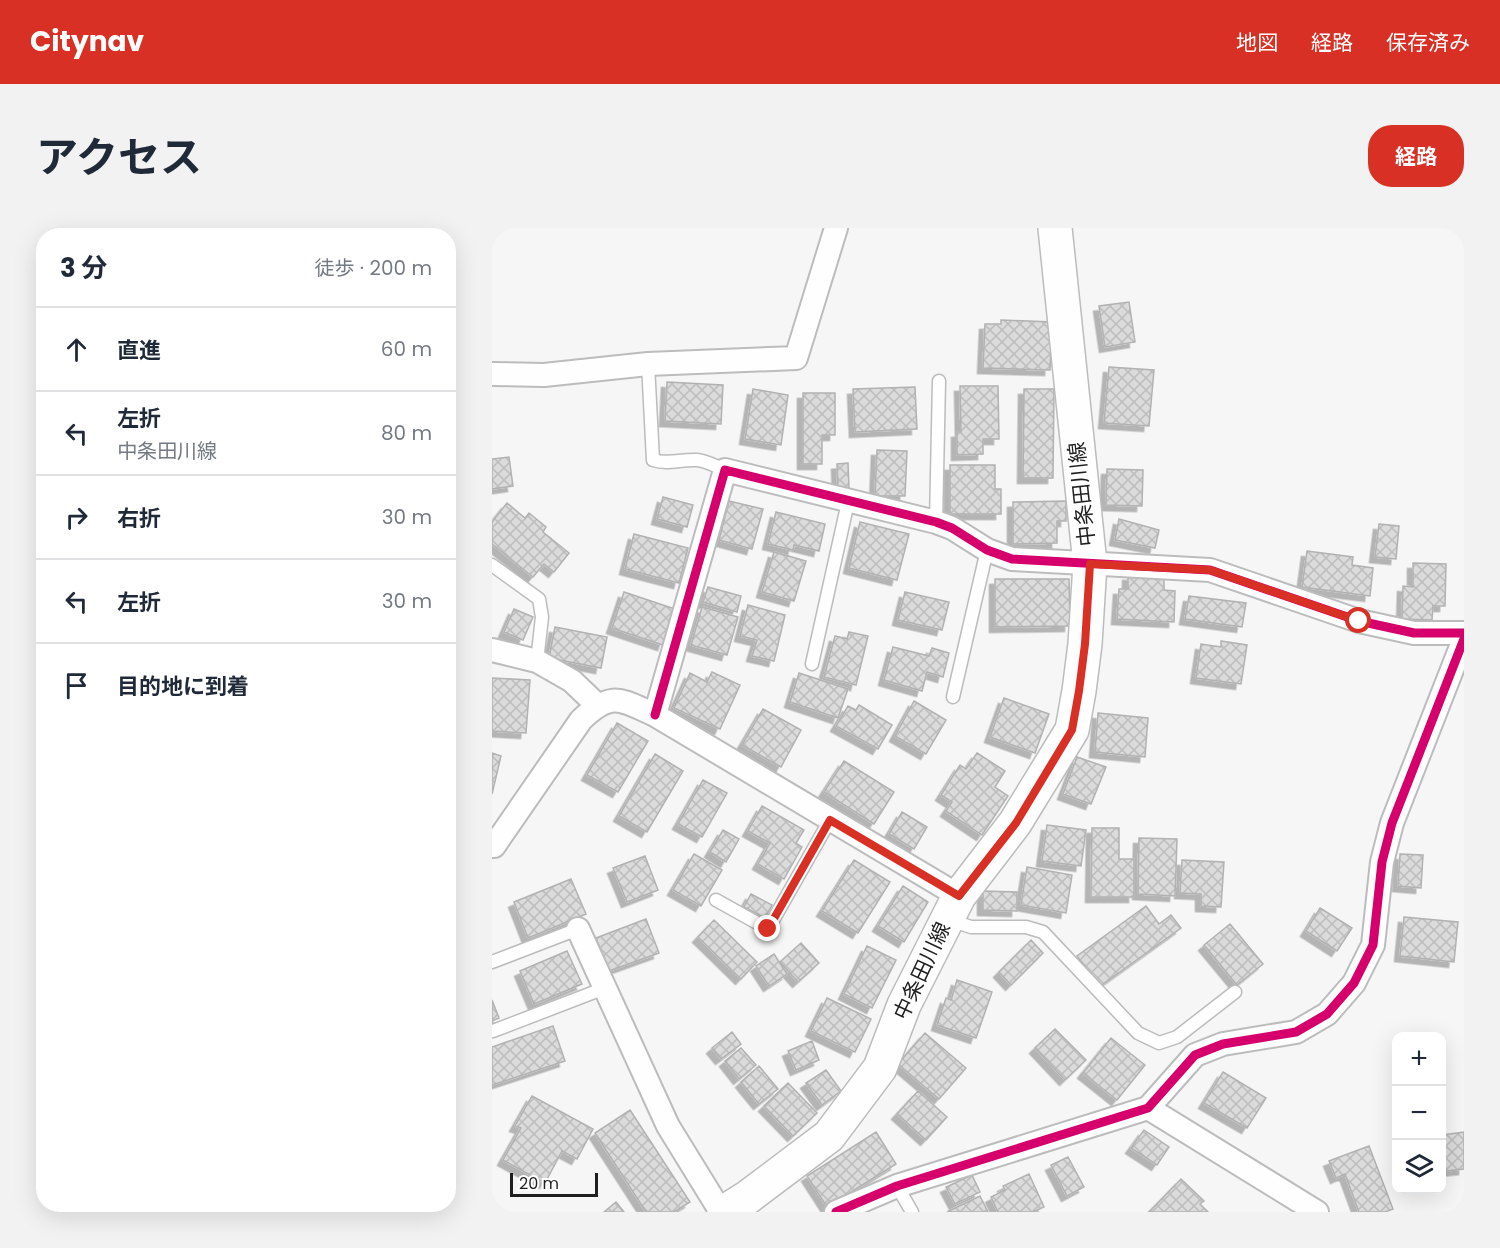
<!DOCTYPE html>
<html lang="ja">
<meta charset="utf-8">
<style>
body{margin:0;font-family:Poppins,"Noto Sans JP",sans-serif;background:#f2f2f3;color:#1f2937}
.controls{position:absolute;right:18px;bottom:18px;display:grid;overflow:hidden;border-radius:12px;box-shadow:0 6px 24px #0002}
.controls button{width:54px;height:54px;display:grid;place-items:center;padding:0;border:0;border-bottom:2px solid #e0e1e3;background:#fff;color:#1f2937;font:30px sans-serif}
.scale{position:absolute;left:18px;bottom:15px;width:88px;box-sizing:border-box;padding-left:6px;border:3px solid #201f20;border-top:0;font-size:16px;line-height:21px;white-space:nowrap;color:#201f20;-webkit-text-stroke:4px #fff;paint-order:stroke}
.stop{position:absolute;width:18px;height:18px;margin:-14px;border:4px solid #d93025;border-radius:50%;background:#fff}
.stop.end{background:#d93025;border-color:#fff;box-shadow:0 2px 6px #0008}
.list{margin:0;padding:0;list-style:none}
h2{display:flex;justify-content:space-between;align-items:center;height:78px;margin:0;padding:0 24px;font-size:26px}
h2 small{font-size:20px;font-weight:400;color:#747a83}
.list li{display:grid;grid-template-columns:39px 1fr auto;gap:18px;align-items:center;box-sizing:border-box;height:84px;padding:0 24px;border-top:2px solid #e0e1e3}
.list b{display:block;font-size:22px;white-space:nowrap}
.list p{margin:0;font-size:20px;white-space:nowrap;color:#747a83}
.list em{font-size:20px;font-style:normal;color:#747a83}
.icon{flex:none;width:33px;height:33px;fill:none;stroke:currentColor;stroke-width:2;stroke-linecap:round;stroke-linejoin:round}
.map{position:relative;flex:none;width:972px;height:984px;overflow:hidden;border-radius:24px}
header{display:flex;align-items:center;gap:36px;box-sizing:border-box;height:84px;padding:0 30px;background:#d93025;color:#fff}
header strong{font-size:28px}
nav{display:flex;gap:33px;margin-inline-start:auto;font-size:21px}
.intro{display:flex;align-items:center;justify-content:space-between;box-sizing:border-box;height:144px;padding:0 36px}
h1{margin:0;font-size:42px}
.button{padding:15px 27px;border-radius:24px;background:#d93025;color:#fff;font-size:21px;font-weight:700}
main{display:flex;gap:36px;padding:0 36px}
aside{flex:1;background:#fff;border-radius:24px;box-shadow:0 6px 24px #0002}
.map>svg:first-child{display:block}
.building{fill:url(#building-cross-hatch);stroke:#b2b2b3;stroke-width:1.5;filter:url(#shadow)}
.lines{fill:none;stroke-linecap:round;stroke-linejoin:round}
.lane-casing{stroke:#bcbcbd;stroke-width:15}
.street-casing{stroke:#bcbcbd;stroke-width:26}
.secondary-casing{stroke:#bcbcbd;stroke-width:36}
.lane{stroke:#fefefe;stroke-width:12}
.street{stroke:#fefefe;stroke-width:22}
.secondary{stroke:#fefefe;stroke-width:33}
.cycleway-casing{stroke:#fff;stroke-width:13}
.cycleway{stroke:#d6006c;stroke-width:9}
.route{stroke:#d93025;stroke-width:8}
.labels{text-anchor:middle;stroke-width:4.5;stroke-linejoin:round;paint-order:stroke}
.street-label{font-size:21px;fill:#201f20;stroke:#fff}
</style>
<header>
<strong>Citynav</strong>
<nav><a>地図</a><a>経路</a><a>保存済み</a></nav>
</header>
<div class="intro"><h1>アクセス</h1><a class="button">経路</a></div>
<main>
<aside>
<h2>3 分<small>徒歩 · 200 m</small></h2>
<ul class="list">
<li><svg class="icon" aria-label="ahead" viewBox="0 0 24 24"><path d="M12 20V5M6 11l6-6 6 6"/></svg><div><b>直進</b></div><em>60 m</em></li>
<li><svg class="icon" aria-label="left" viewBox="0 0 24 24"><path d="M17 20v-9H6M10 6l-5 5 5 5"/></svg><div><b>左折</b><p>中条田川線</p></div><em>80 m</em></li>
<li><svg class="icon" aria-label="right" viewBox="0 0 24 24"><path d="M7 20v-9h11M14 6l5 5-5 5"/></svg><div><b>右折</b></div><em>30 m</em></li>
<li><svg class="icon" aria-label="left" viewBox="0 0 24 24"><path d="M17 20v-9H6M10 6l-5 5 5 5"/></svg><div><b>左折</b></div><em>30 m</em></li>
<li><svg class="icon" aria-label="arrive" viewBox="0 0 24 24"><path d="M6 21V4h12l-3 4 3 4H6"/></svg><div><b>目的地に到着</b></div></li>
</ul>
</aside>
<div class="map">
<svg width="972" height="984" viewBox="0 0 972 984">
<defs>
<pattern id="building-cross-hatch" width="8" height="8" patternUnits="userSpaceOnUse" patternTransform="scale(1.5)"><rect width="8" height="8" fill="#dcdbdc"/><path d="M0 0l8 8M0 8l8-8" fill="none" stroke="#bcbcbc"/></pattern>
<filter id="shadow"><feDropShadow dx="-5.5" dy="5.5" stdDeviation="0" flood-color="#0004"/></filter>
</defs>
<rect width="100%" height="100%" fill="#f6f6f7"/>
<path class="building" d="M 637,74 L 643,114 L 613,119 L 607,78 Z
M 509,92 L 560,94 L 558,142 L 491,140 L 493,96 L 509,96 Z
M 617,139 L 662,142 L 657,198 L 612,195 Z
M 175,154 L 231,157 L 229,196 L 173,193 Z
M 468,158 L 506,158 L 507,211 L 491,211 L 491,226 L 465,227 L 465,204 L 469,204 Z
M 423,159 L 425,201 L 363,204 L 361,161 Z
M 261,161 L 296,167 L 289,217 L 253,211 Z
M 532,161 L 562,161 L 561,250 L 531,250 Z
M 311,165 L 343,165 L 343,207 L 330,207 L 330,236 L 311,236 Z
M 385,222 L 415,223 L 413,268 L 383,268 Z
M 17,229 L 21,258 L 0,261 L 0,231 Z
M 356,235 L 357,261 L 346,262 L 345,236 Z
M 458,237 L 503,237 L 503,261 L 509,261 L 509,286 L 458,286 Z
M 615,241 L 651,242 L 650,278 L 614,277 Z
M 171,269 L 201,277 L 195,299 L 165,291 Z
M 237,273 L 271,281 L 260,321 L 227,312 Z
M 574,273 L 574,293 L 565,293 L 565,315 L 521,316 L 521,274 Z
M 15,275 L 33,290 L 37,285 L 54,299 L 51,304 L 77,325 L 62,344 L 52,336 L 41,349 L 0,316 L 0,294 Z
M 284,284 L 333,296 L 327,323 L 302,317 L 301,322 L 276,316 Z
M 627,291 L 667,302 L 663,320 L 623,312 Z
M 368,294 L 417,306 L 405,352 L 357,340 Z
M 887,296 L 907,298 L 904,331 L 883,329 Z
M 142,306 L 196,320 L 187,355 L 133,341 Z
M 815,323 L 861,329 L 860,337 L 881,340 L 878,368 L 810,359 Z
M 282,324 L 314,333 L 302,373 L 270,364 Z
M 921,335 L 954,336 L 953,378 L 941,378 L 940,392 L 910,391 L 911,358 L 921,359 Z
M 636,347 L 672,348 L 672,362 L 683,363 L 682,394 L 625,391 L 627,361 L 636,361 Z
M 503,351 L 577,351 L 578,398 L 503,399 Z
M 216,359 L 249,368 L 245,384 L 211,374 Z
M 132,364 L 183,381 L 171,417 L 120,400 Z
M 413,364 L 457,374 L 450,402 L 406,392 Z
M 697,368 L 754,375 L 750,399 L 693,391 Z
M 256,377 L 293,387 L 282,433 L 260,428 L 265,412 L 248,408 Z
M 210,379 L 246,389 L 235,427 L 199,417 Z
M 22,381 L 41,389 L 31,412 L 12,404 Z
M 63,399 L 115,409 L 109,440 L 57,430 Z
M 357,404 L 376,408 L 364,457 L 332,449 L 343,408 L 355,411 Z
M 729,413 L 755,417 L 749,456 L 704,450 L 709,416 L 729,419 Z
M 401,419 L 437,428 L 440,420 L 457,425 L 451,449 L 435,444 L 430,463 L 392,452 Z
M 220,444 L 248,457 L 228,501 L 182,480 L 198,445 L 215,454 Z
M 307,445 L 356,461 L 346,490 L 298,474 Z
M 0,450 L 38,452 L 34,505 L 0,503 Z
M 512,470 L 557,486 L 543,525 L 498,509 Z
M 422,473 L 454,492 L 434,526 L 403,508 Z
M 367,477 L 400,497 L 386,521 L 344,498 L 356,478 L 364,482 Z
M 271,481 L 309,502 L 289,539 L 250,517 Z
M 606,485 L 656,490 L 653,529 L 603,524 Z
M 125,495 L 156,513 L 126,564 L 95,547 Z
M 0,525 L 9,528 L 0,566 Z
M 485,525 L 513,543 L 503,559 L 516,568 L 490,607 L 454,583 L 460,574 L 449,567 L 468,537 L 474,541 Z
M 163,526 L 191,543 L 155,604 L 127,588 Z
M 585,529 L 614,539 L 599,576 L 571,566 Z
M 352,533 L 402,564 L 382,596 L 332,564 Z
M 211,552 L 235,565 L 210,609 L 186,596 Z
M 270,578 L 312,602 L 304,615 L 310,619 L 292,651 L 266,636 L 278,615 L 256,603 Z
M 410,584 L 435,599 L 422,621 L 397,606 Z
M 555,597 L 594,602 L 589,638 L 550,633 Z
M 600,600 L 627,600 L 627,631 L 642,631 L 642,669 L 599,669 Z
M 231,602 L 247,611 L 234,634 L 218,624 Z
M 647,610 L 685,611 L 683,668 L 646,666 Z
M 202,626 L 230,642 L 209,678 L 181,662 Z
M 908,626 L 931,627 L 929,660 L 906,658 Z
M 153,628 L 166,662 L 135,674 L 121,640 Z
M 362,632 L 398,654 L 366,705 L 330,683 Z
M 690,632 L 732,634 L 729,679 L 709,678 L 709,666 L 688,665 Z
M 535,639 L 580,647 L 574,685 L 529,677 Z
M 79,651 L 94,686 L 36,710 L 22,674 Z
M 411,658 L 436,674 L 412,714 L 386,698 Z
M 491,663 L 525,664 L 525,683 L 491,682 Z
M 259,666 L 280,677 L 273,690 L 252,679 Z
M 654,678 L 667,696 L 679,687 L 689,700 L 607,759 L 585,728 Z
M 828,680 L 860,700 L 845,723 L 814,703 Z
M 912,689 L 966,694 L 962,734 L 908,728 Z
M 154,691 L 167,725 L 117,743 L 104,710 Z
M 222,692 L 265,734 L 249,751 L 206,709 Z
M 738,696 L 771,736 L 745,757 L 712,717 Z
M 539,712 L 551,725 L 519,757 L 507,744 Z
M 309,715 L 327,735 L 306,754 L 288,734 Z
M 375,718 L 404,732 L 380,780 L 352,766 Z
M 75,723 L 90,756 L 42,776 L 28,743 Z
M 282,726 L 295,746 L 277,758 L 264,738 Z
M 465,752 L 500,764 L 484,810 L 445,797 L 454,770 L 459,772 Z
M 335,770 L 379,791 L 363,824 L 319,803 Z
M 0,772 L 7,790 L 0,793 Z
M 61,798 L 73,833 L 0,857 L 0,819 Z
M 563,801 L 594,832 L 573,852 L 543,820 Z
M 240,804 L 249,816 L 229,831 L 220,820 Z
M 433,805 L 474,840 L 447,871 L 406,836 Z
M 619,810 L 653,837 L 625,872 L 591,845 Z
M 320,813 L 327,832 L 304,842 L 296,823 Z
M 249,820 L 264,837 L 247,851 L 233,833 Z
M 267,838 L 286,861 L 267,876 L 249,854 Z
M 334,842 L 349,863 L 330,877 L 314,855 Z
M 731,844 L 774,870 L 755,900 L 712,875 Z
M 296,855 L 325,885 L 301,908 L 272,878 Z
M 426,863 L 455,889 L 434,912 L 405,886 Z
M 40,868 L 101,901 L 85,931 L 70,923 L 53,955 L 11,932 L 29,900 L 23,898 Z
M 138,882 L 198,974 L 182,984 L 154,984 L 103,905 Z
M 652,902 L 677,919 L 665,937 L 639,920 Z
M 384,904 L 404,936 L 335,979 L 315,948 Z
M 972,904 L 972,941 L 954,943 L 952,925 L 950,926 L 950,907 Z
M 877,918 L 901,981 L 893,984 L 867,984 L 853,946 L 844,950 L 837,933 Z
M 576,929 L 592,959 L 575,968 L 559,937 Z
M 537,946 L 552,979 L 541,984 L 506,984 L 499,969 L 513,962 L 511,958 Z
M 480,947 L 488,964 L 463,976 L 454,959 Z
M 689,951 L 712,973 L 708,976 L 716,984 L 657,984 Z
M 488,968 L 496,984 L 455,984 Z
M 124,974 L 132,984 L 112,984 Z"/>
<g class="lines">
<defs>
<path id="lane" d="M 156,136 L 161,232 C 176,237 189,231 205,232 C 215,233 223,238 233,242
M 444,294 L 447,153
M 0,337 L 47,371 L 50,389 L 45,433
M 320,436 L 356,274
M 461,469 L 495,322
M 224,672 L 276,701 L 338,592
M 455,691 L 479,699 L 534,699 L 551,704 L 646,805 L 667,815 L 685,809 L 743,764
M 0,734 L 86,701
M 1,803 L 113,760
M 405,958 L 420,984"/>
<path id="street" d="M 0,146 L 52,147 L 156,136 L 304,130 L 344,0
M 0,422 L 45,433 L 80,453 L 105,477
M 163,487 L 233,242 L 444,294 L 460,300 L 495,322 L 520,331 L 718,342 L 867,393 L 922,405 L 972,405
M 0,618 L 2,618 L 89,492 C 120,462 129,472 163,487 L 467,668
M 86,701 L 176,898 L 229,984
M 656,880 L 825,984
M 344,984 L 405,958 L 656,880 L 703,827 L 731,816 L 804,804 L 835,786 L 862,755 L 881,717 L 890,634 L 900,595 L 972,411"/>
<path id="secondary" d="M 232,984 L 256,969 L 337,908 L 388,840 L 412,777 L 467,668 L 523,595 L 580,502 L 587,463 L 593,416 L 598,336 L 563,0"/>
</defs>
<use href="#lane" class="lane-casing"/>
<use href="#street" class="street-casing"/>
<use href="#secondary" class="secondary-casing"/>
<use href="#lane" class="lane"/>
<use href="#street" class="street"/>
<use href="#secondary" class="secondary"/>
<defs>
<path id="cycleway" d="M 163,487 L 233,242 L 444,294 L 460,300 L 495,322 L 520,331 L 718,342 L 867,393 L 922,405 L 972,405
M 344,984 L 405,958 L 656,880 L 703,827 L 731,816 L 804,804 L 835,786 L 862,755 L 881,717 L 890,634 L 900,595 L 972,411"/>
</defs>
<use href="#cycleway" class="cycleway-casing"/>
<use href="#cycleway" class="cycleway"/>
</g>
<g class="lines">
<path class="route" d="M 276,701 L 338,592 L 467,668 L 524,595 L 580,502 L 587,463 L 593,416 L 598,336 L 718,342 L 867,393"/>
</g>
<g class="labels">
<g class="street-label">
<text transform="translate(590 266) rotate(-96)" y="7">中条田川線</text>
<text transform="translate(430 743) rotate(-65)" y="7">中条田川線</text>
</g>
</g>
</svg>
<div class="controls">
<button>+</button>
<button>−</button>
<button><svg class="icon" aria-label="layers" viewBox="0 0 24 24"><path d="M12 4l9 5-9 5-9-5zM3 14l9 5 9-5"/></svg></button>
</div>
<div class="scale">20 m</div>
<div class="stop" style="left:867px;top:393px"></div>
<div class="stop end" style="left:276px;top:701px"></div>
</div>
</main>
